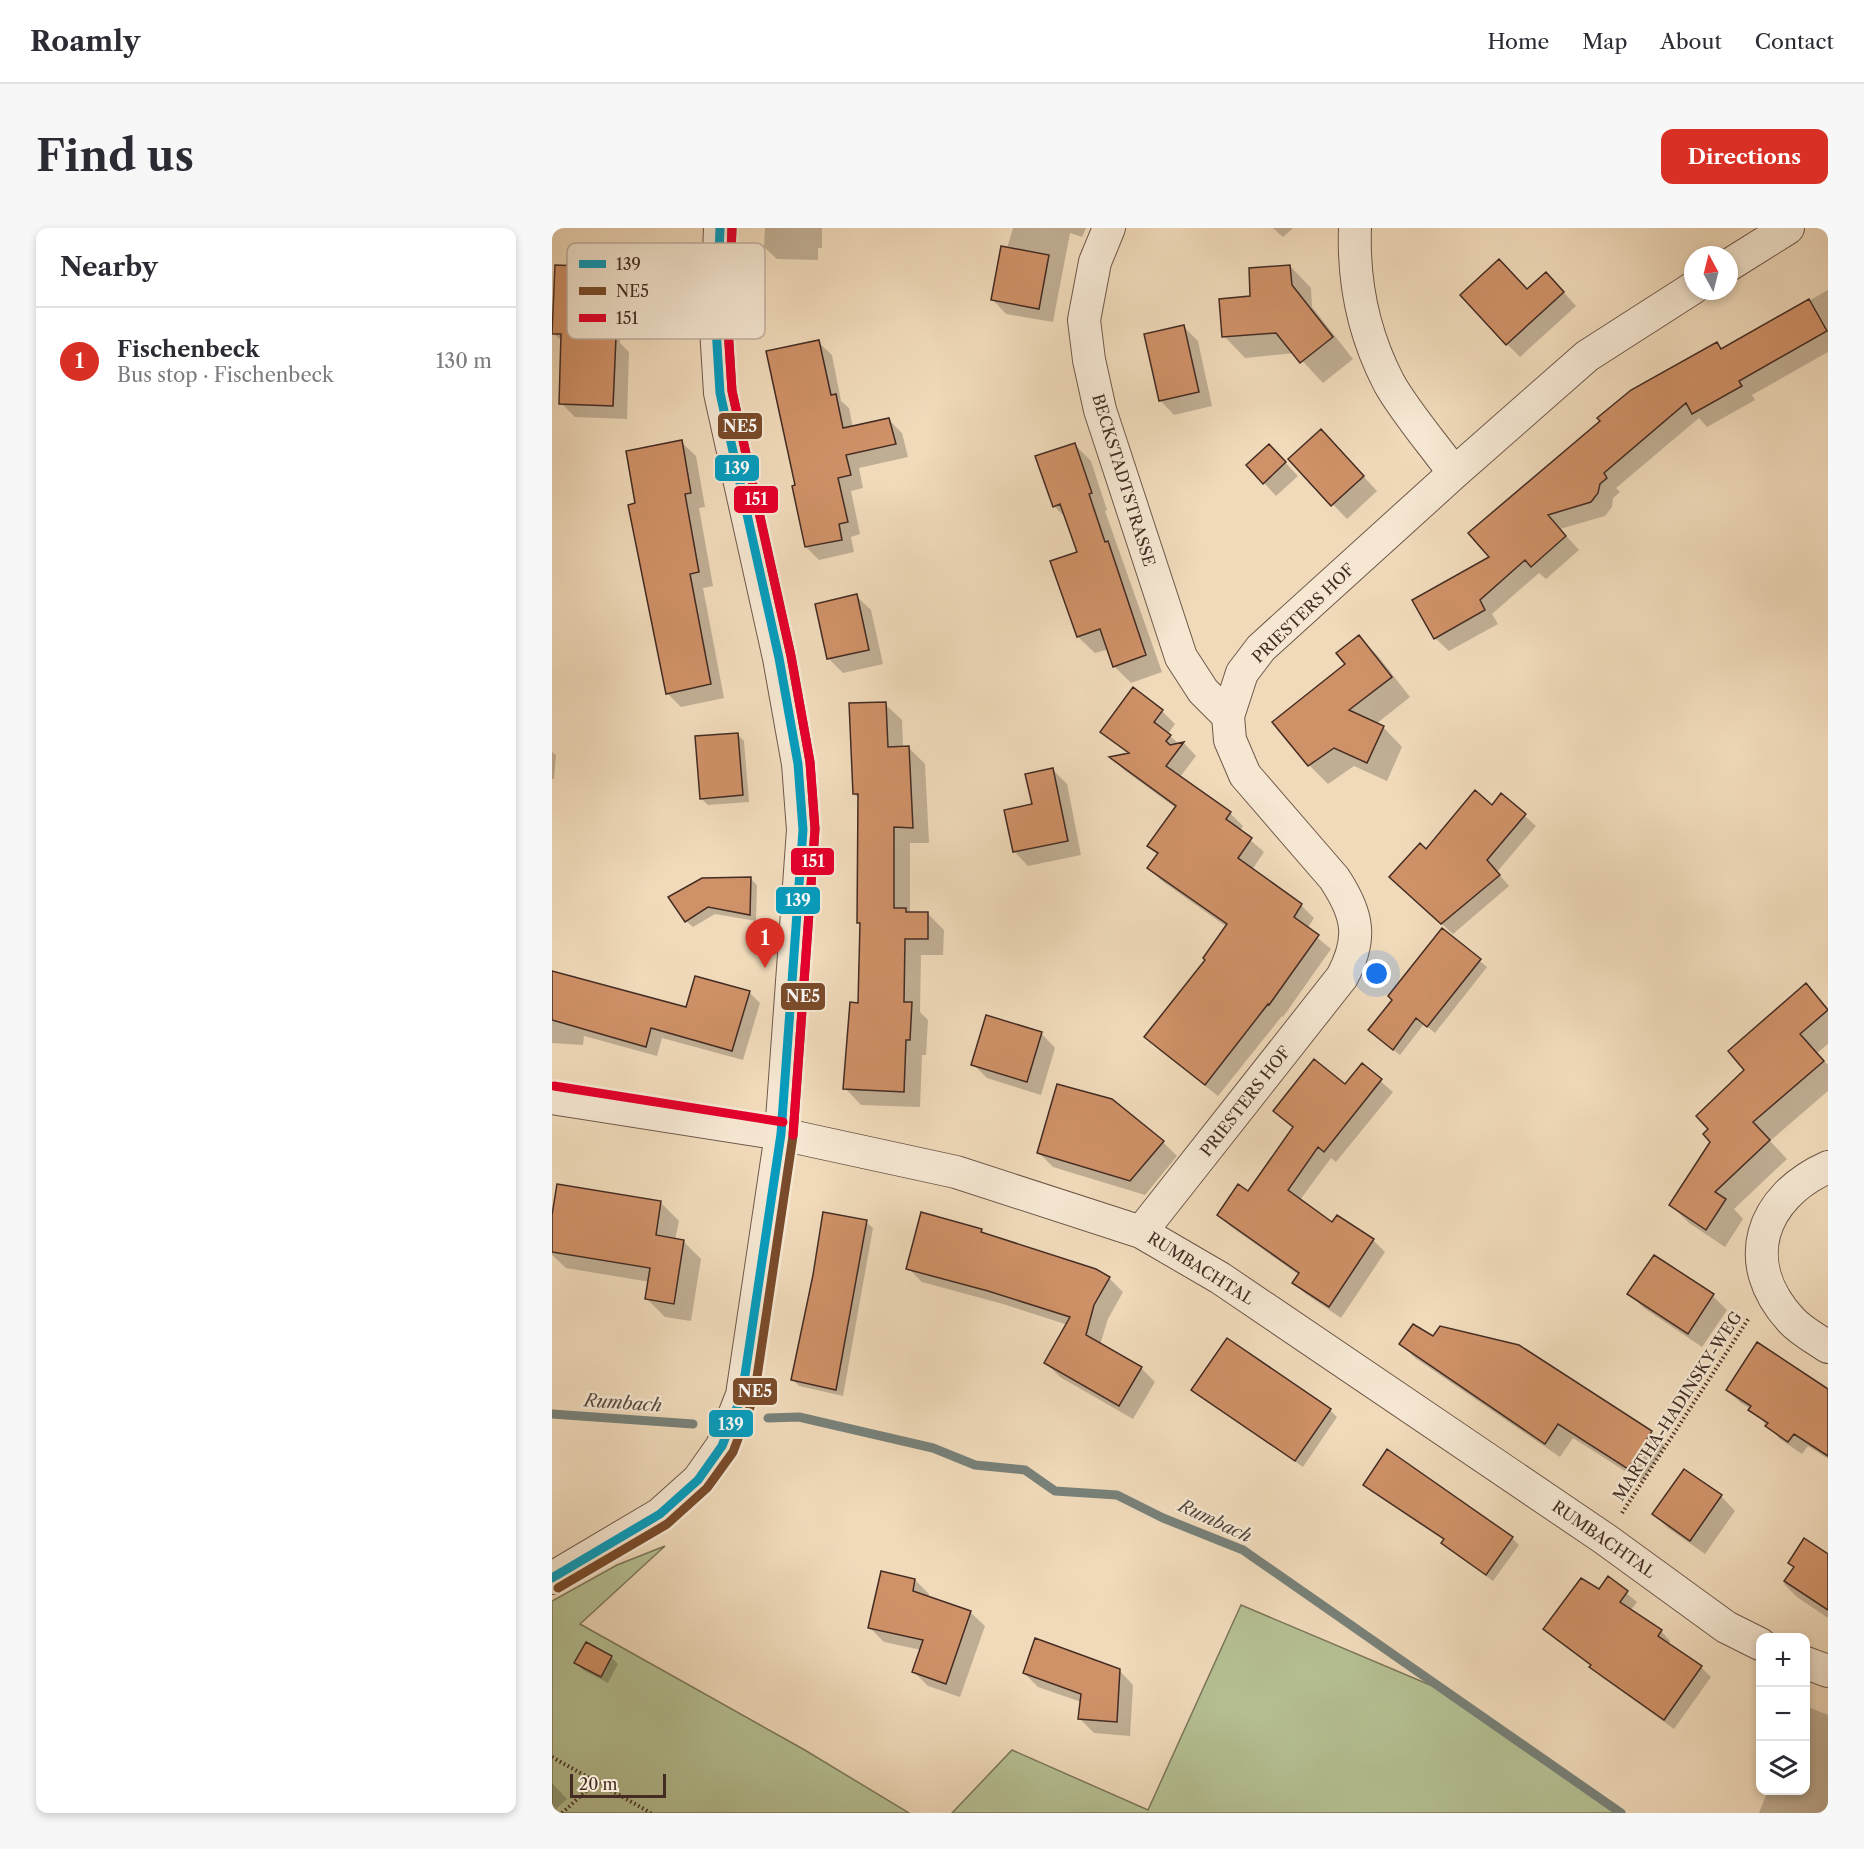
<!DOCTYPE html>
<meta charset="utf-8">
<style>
body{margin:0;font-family:"Libre Caslon Text",serif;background:#f7f7f7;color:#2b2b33}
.controls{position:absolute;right:18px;bottom:18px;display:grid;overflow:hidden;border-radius:12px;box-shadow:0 3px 9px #0003}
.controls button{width:54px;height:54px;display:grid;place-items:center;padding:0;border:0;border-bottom:2px solid #e1e1e2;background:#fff;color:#2b2b33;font:30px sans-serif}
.compass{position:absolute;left:1132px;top:18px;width:54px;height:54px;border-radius:50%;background:#fff;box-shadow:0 3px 9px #0003;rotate:353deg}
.scale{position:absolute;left:18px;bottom:15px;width:96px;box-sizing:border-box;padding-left:6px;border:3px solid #442c23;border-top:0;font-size:16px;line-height:21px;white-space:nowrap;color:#442c23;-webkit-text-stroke:4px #f5e7d2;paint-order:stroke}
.you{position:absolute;left:825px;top:746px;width:21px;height:21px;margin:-15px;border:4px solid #fff;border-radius:50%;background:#1a73e8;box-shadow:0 0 0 9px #1a73e833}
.badge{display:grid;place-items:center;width:39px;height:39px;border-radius:50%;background:#d93025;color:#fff;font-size:20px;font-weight:700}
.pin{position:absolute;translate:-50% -50px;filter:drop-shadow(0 2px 3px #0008)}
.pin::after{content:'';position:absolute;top:32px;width:21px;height:18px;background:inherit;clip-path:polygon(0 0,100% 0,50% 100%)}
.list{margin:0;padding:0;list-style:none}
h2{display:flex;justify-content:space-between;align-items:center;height:78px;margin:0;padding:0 24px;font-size:26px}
h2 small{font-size:20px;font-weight:400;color:#7c7c81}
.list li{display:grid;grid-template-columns:39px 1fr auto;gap:18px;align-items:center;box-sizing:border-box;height:108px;padding:0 24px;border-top:2px solid #e1e1e2}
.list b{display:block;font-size:22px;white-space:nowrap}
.list p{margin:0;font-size:20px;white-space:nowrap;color:#7c7c81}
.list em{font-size:20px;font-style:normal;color:#7c7c81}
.icon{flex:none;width:33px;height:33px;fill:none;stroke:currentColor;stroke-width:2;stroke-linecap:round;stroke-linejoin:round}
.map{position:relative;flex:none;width:1276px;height:1585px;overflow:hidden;border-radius:12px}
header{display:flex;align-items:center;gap:36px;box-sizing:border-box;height:84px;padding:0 30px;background:#fff;border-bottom:2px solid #e1e1e2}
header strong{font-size:28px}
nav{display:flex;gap:33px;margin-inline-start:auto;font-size:21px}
.intro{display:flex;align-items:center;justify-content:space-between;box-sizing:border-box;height:144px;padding:0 36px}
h1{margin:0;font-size:42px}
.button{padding:15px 27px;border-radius:12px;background:#d93025;color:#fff;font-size:21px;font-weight:700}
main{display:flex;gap:36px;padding:0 36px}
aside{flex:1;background:#fff;border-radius:12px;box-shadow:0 3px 9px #0003}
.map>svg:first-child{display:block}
.green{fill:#b5c093;stroke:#7c765b;stroke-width:1.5}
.shadow{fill:#0003}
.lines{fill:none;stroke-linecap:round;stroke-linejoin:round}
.stream{stroke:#788179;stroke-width:9}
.building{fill:#cf9168;stroke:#442c23;stroke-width:1.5}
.minor-casing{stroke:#6f5849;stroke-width:34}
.path{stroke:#442c23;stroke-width:4;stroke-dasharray:1.5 3;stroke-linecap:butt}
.minor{stroke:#f5e7d2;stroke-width:32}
.bus-1-casing{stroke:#f5e7d2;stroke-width:14}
.bus-2-casing{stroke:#f5e7d2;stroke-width:14}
.bus-3-casing{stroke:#f5e7d2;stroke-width:14}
.bus-1{stroke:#079cbd;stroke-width:9}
.bus-2{stroke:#7a4b2a;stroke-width:9}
.bus-3{stroke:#e4002b;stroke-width:9}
.labels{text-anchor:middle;stroke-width:4.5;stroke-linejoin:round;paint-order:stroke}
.street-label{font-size:16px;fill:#442c23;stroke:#f5e7d2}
.water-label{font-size:18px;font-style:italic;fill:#554840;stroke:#f5e7d2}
.key{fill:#f5e7d2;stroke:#c0af9e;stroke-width:1.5}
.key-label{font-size:16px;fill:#442c23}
.line-badge{stroke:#f5e7d2;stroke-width:2}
.badge-label{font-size:16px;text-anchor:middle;font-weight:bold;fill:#fff}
</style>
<header>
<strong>Roamly</strong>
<nav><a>Home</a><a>Map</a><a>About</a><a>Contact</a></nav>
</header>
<div class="intro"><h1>Find us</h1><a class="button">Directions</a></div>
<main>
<aside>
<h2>Nearby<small></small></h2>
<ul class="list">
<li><span class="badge">1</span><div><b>Fischenbeck</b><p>Bus stop · Fischenbeck</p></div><em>130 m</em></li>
</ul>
</aside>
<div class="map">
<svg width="1276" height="1585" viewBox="0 0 1276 1585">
<rect width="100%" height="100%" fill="#f0daba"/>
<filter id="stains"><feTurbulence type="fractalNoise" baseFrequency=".00333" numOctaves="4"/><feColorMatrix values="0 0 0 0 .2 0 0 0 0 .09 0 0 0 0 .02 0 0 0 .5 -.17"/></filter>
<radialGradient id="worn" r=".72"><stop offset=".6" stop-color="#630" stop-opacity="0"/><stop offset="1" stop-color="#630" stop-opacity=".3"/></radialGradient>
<path class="green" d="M 113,1318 L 28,1396 L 251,1521 L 357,1585 L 0,1585 L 0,1373 L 65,1337 Z
M 689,1377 L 897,1465 L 1073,1585 L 400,1585 L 460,1522 L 596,1582 Z"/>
<path class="shadow" d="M 213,0 L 270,0 L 270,20 L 266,20 L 266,32 L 225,31 L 212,19 Z
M 461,0 L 534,0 L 530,9 L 518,5 L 501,94 L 454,86 L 440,71 Z
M 721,0 L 741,0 L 731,9 Z
M 738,38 L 759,60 L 760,79 L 801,131 L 771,155 L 743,125 L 693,130 L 672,108 Z
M 56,41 L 70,55 L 68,115 L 77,124 L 75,191 L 23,189 L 9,175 L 11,114 L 1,105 Z
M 1007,59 L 1024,78 L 968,129 L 955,116 L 975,63 Z
M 1276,62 L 1276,124 L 1200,167 L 1203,172 L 1155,199 L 1147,190 L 1064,260 L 1068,264 L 1061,270 L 1060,279 L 1053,288 L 1008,301 L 1027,322 L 994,351 L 987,345 L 940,386 L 946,396 L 897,423 L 883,410 L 939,329 L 1165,116 L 1171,122 Z
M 632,99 L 646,113 L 660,178 L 622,187 L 608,172 Z
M 266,114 L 280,127 L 289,173 L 297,180 L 301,200 L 337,192 L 350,205 L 356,229 L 307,240 L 311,260 L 299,263 L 308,306 L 299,309 L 302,324 L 267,332 L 254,319 L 244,258 Z
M 129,214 L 144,228 L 153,279 L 147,280 L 161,358 L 151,360 L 172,470 L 129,479 L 115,465 L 85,276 Z
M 522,216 L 539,233 L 555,282 L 553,283 L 610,444 L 579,455 L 562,438 L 557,421 L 543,425 L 526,409 L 526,325 L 515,291 L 502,278 Z
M 783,218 L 825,263 L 795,291 L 738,231 Z
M 730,231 L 746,248 L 724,268 L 712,255 Z
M 304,368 L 319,382 L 331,436 L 291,445 L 277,431 Z
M 807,409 L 826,428 L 858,469 L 824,496 L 831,499 L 850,519 L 835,553 L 802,538 L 776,556 L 757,537 Z
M 582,461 L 610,483 L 623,496 L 616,506 L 627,516 L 632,515 L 644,528 L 628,549 L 678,585 L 691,598 L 688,603 L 712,624 L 700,642 L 749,677 L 762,690 L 755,701 L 779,721 L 731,789 L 730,788 L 666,868 L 607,822 L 594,809 L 655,732 L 675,699 L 610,653 L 597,640 L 606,627 L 597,618 L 624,580 L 572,542 L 560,530 L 576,526 L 550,503 Z
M 333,476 L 350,492 L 351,520 L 357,520 L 373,536 L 377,615 L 358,615 L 358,685 L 376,686 L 392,702 L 391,727 L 369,727 L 368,784 L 376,792 L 374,827 L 370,827 L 368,879 L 309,877 L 293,860 L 307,776 L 309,696 L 307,694 L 307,570 L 302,566 Z
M 185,506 L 192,513 L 197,574 L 156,577 L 149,570 Z
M 0,524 L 4,527 L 2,551 L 0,551 Z
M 501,542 L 515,556 L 529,627 L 476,638 L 462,623 L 482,577 Z
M 949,567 L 984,598 L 945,644 L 957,658 L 901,706 L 849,659 L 875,623 L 940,579 Z
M 199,651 L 205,657 L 204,693 L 163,686 L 141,699 L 134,693 Z
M 890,702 L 935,739 L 883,805 L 872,796 L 848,827 L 825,809 Z
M 0,747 L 23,748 L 27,752 L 135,781 L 197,764 L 208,775 L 191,832 L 110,810 L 105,828 L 32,808 L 31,817 L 0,815 Z
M 1254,757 L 1276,780 L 1276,816 L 1265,825 L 1276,837 L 1276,863 L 1218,913 L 1235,931 L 1182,981 L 1191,991 L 1173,1019 L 1137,995 L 1119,977 L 1160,914 L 1158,901 L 1194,842 Z
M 489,805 L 503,820 L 489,867 L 435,850 L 421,836 Z
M 810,837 L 841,864 L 784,934 L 779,930 L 748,972 L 781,996 L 821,1012 L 833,1024 L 789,1090 L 754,1066 L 742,1055 L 747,1047 L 678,998 L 667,986 L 696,965 L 742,900 L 723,883 L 793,858 Z
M 611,914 L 625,928 L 593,967 L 501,939 L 487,925 Z
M 109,975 L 127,993 L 123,1012 L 131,1013 L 149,1031 L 139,1093 L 113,1089 L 95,1071 L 98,1054 L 14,1040 L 0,1027 L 0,997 Z
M 314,994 L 321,1000 L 291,1168 L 247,1158 L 241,1152 Z
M 429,1002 L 434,1007 L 557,1050 L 571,1064 L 556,1091 L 548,1117 L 589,1140 L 603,1154 L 581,1191 L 508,1149 L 494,1135 L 516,1097 L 451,1076 L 370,1054 L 356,1040 Z
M 1103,1029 L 1161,1068 L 1175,1082 L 1150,1119 L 1092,1080 L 1077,1066 Z
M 881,1110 L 1099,1204 L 1113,1218 L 1090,1254 L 1021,1210 L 1008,1229 L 863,1130 L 849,1116 Z
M 676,1113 L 778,1182 L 785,1189 L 751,1239 L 648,1169 L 641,1162 Z
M 1205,1116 L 1276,1161 L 1276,1231 L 1256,1218 L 1250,1226 L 1228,1211 L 1199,1181 L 1189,1175 L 1175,1162 Z
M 813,1257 L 960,1310 L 967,1317 L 941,1353 L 898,1322 L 891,1315 L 893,1313 L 820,1264 Z
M 1169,1268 L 1183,1283 L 1153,1326 L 1116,1300 L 1102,1286 Z
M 1252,1312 L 1276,1328 L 1276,1390 L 1245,1369 L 1232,1356 L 1243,1340 L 1238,1335 Z
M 1057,1351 L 1085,1374 L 1078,1383 L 1109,1403 L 1118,1413 L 1116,1417 L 1149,1439 L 1159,1449 L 1122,1501 L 1048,1448 L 1039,1438 L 1003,1411 L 993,1401 L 1048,1363 Z
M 363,1352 L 377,1366 L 376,1370 L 418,1384 L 433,1398 L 408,1469 L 376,1458 L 362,1444 L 369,1422 L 332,1414 L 318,1400 Z
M 59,1429 L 66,1436 L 56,1455 L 31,1442 L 24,1435 Z
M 567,1442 L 581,1457 L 578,1508 L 542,1505 L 528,1491 L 529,1474 L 486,1459 L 472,1445 Z
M 1254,1478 L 1276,1487 L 1276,1585 L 1207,1585 L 1216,1562 L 1254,1562 Z
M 0,1555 L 15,1571 L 0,1585 Z"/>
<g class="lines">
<path class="stream" d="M 0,1186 L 141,1196
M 216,1190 L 247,1189 L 381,1220 L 423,1237 L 473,1242 L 503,1263 L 565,1267 L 611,1290 L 691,1322 L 1069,1585"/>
</g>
<path class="building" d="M 449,18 L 497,27 L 487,81 L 439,72 Z
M 947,31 L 975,61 L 994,44 L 1012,64 L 954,117 L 908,67 Z
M 3,37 L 57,39 L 54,108 L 64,109 L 61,178 L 7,176 L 9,106 L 0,106 Z
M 738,37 L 740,57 L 781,109 L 748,135 L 724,105 L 670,109 L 667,71 L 698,68 L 697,40 Z
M 1257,71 L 1275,103 L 1187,153 L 1190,158 L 1140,186 L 1134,175 L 1052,245 L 1055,250 L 1048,256 L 1046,265 L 1039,274 L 996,287 L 1014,308 L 979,339 L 973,332 L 928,372 L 933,382 L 882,411 L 860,372 L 937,329 L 916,305 L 1048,193 L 1045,190 L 1079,162 L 1165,114 L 1169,121 Z
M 632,97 L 647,164 L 607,173 L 592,106 Z
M 267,112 L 279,167 L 284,166 L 291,200 L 337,190 L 344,216 L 294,227 L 299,247 L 286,250 L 296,294 L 287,296 L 290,312 L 253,319 L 240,258 L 243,257 L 214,123 Z
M 769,201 L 812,248 L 779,278 L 736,231 Z
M 130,212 L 139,265 L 133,266 L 147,344 L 138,346 L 159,456 L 114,466 L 76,277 L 83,275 L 74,223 Z
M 523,215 L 540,265 L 537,266 L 553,314 L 556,313 L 594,427 L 561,439 L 548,401 L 525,409 L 498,333 L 525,324 L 508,276 L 501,279 L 483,228 Z
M 717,216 L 734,234 L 711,256 L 694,237 Z
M 305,366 L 317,422 L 275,431 L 263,376 Z
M 807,407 L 840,449 L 797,482 L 832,498 L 815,535 L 782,520 L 756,538 L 720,494 L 793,436 L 784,425 Z
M 581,459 L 611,482 L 602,494 L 619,507 L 614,513 L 618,517 L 632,514 L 614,538 L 679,584 L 674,591 L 700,610 L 686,630 L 750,676 L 742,689 L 767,707 L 717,777 L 716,776 L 653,857 L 592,809 L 653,732 L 651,730 L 675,696 L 595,640 L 606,625 L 595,618 L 624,578 L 557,529 L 577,525 L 548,504 Z
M 334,474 L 336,519 L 357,518 L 361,600 L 342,599 L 342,680 L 354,680 L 354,684 L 376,684 L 376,711 L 353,711 L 352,774 L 360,774 L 358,812 L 354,812 L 352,864 L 291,861 L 298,774 L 306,775 L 308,695 L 305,695 L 306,566 L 301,566 L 297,475 Z
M 186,505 L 191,567 L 148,571 L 143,508 Z
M 501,540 L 516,613 L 461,624 L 452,582 L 480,576 L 473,546 Z
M 923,562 L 940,577 L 949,565 L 974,586 L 935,632 L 948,647 L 889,696 L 837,649 L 868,615 L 874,621 Z
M 199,649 L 198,687 L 156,679 L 133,694 L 116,669 L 150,650 Z
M 890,700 L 929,731 L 875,799 L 864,790 L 841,822 L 816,802 L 840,772 L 836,768 Z
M 0,743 L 134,779 L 143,748 L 198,763 L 180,823 L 99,800 L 94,819 L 0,792 Z
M 1254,755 L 1276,782 L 1248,806 L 1272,833 L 1201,894 L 1218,912 L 1163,964 L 1174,971 L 1154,1002 L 1117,977 L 1158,914 L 1151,906 L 1156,901 L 1144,888 L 1192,842 L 1176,823 Z
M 434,787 L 490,804 L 475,854 L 419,837 Z
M 762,831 L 793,856 L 810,835 L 830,851 L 772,924 L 766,919 L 736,962 L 780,994 L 785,987 L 822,1011 L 777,1079 L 740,1055 L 747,1045 L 665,987 L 686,956 L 696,963 L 741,899 L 721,883 Z
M 505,856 L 560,871 L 612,913 L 578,953 L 485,925 Z
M 5,956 L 109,973 L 104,1007 L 132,1012 L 122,1076 L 93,1071 L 98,1040 L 0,1024 L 0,987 Z
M 271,984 L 315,992 L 284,1162 L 239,1152 L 261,1047 Z
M 369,984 L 430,1001 L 429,1004 L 544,1041 L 558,1049 L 542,1077 L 534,1107 L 590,1139 L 567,1178 L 492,1135 L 518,1089 L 436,1063 L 354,1041 Z
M 1102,1027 L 1162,1066 L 1136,1106 L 1075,1066 Z
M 861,1096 L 881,1108 L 888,1098 L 967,1117 L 1100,1203 L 1076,1241 L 1006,1196 L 993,1216 L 847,1116 Z
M 675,1110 L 779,1181 L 743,1233 L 639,1162 Z
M 1205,1114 L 1276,1161 L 1276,1228 L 1242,1206 L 1236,1214 L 1213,1198 L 1216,1195 L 1196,1182 L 1199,1178 L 1174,1162 Z
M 835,1221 L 961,1309 L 934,1347 L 889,1315 L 892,1311 L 811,1257 Z
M 1132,1241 L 1170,1267 L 1138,1313 L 1100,1286 Z
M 1252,1310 L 1276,1326 L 1276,1382 L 1232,1353 L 1242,1339 L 1236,1335 Z
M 329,1343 L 363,1351 L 361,1363 L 419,1383 L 394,1456 L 360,1444 L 371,1412 L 316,1400 Z
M 1056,1348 L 1076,1363 L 1068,1374 L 1110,1402 L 1106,1408 L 1150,1438 L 1112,1492 L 1037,1439 L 1039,1437 L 991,1401 L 1029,1350 L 1047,1361 Z
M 483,1410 L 568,1441 L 565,1494 L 526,1491 L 529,1466 L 471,1445 Z
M 34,1414 L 60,1428 L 49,1449 L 22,1435 Z"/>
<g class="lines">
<defs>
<path id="minor" d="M 557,0 L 543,34 L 532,92 L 537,132 L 548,182 L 629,429 L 651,463 L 676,488
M 803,0 C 801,54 812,107 837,155 C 853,184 882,217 902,245
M 1177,37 L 1236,0
M 0,870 L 229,906 L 404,944 L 589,1004 L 668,1050 L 1053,1311 L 1174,1399 L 1208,1416
M 1276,939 C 1209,969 1186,1034 1239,1092 C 1249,1103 1264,1111 1276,1119
M 589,1004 L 790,749 C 811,710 806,686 782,650 L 693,547 L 678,512 L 676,488 L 690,445 L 709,420 L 902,245 L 1035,128 L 1141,60
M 0,1350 L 108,1286 L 146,1252 L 170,1218 L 190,1167 L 229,906 L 251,602 L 246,536 L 227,430 L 168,165 L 164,100 L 168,0
M 1254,1435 L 1276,1443"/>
</defs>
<use href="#minor" class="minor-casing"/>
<path class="path" d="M 1070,1285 L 1197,1090
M 0,1529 L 99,1585
M 10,1585 L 45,1553"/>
<use href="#minor" class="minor"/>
<defs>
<path id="bus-1" d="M 0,1350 L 108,1286 L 146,1252 L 170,1218 L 190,1167 L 229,906 L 251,602 L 246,536 L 227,430 L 168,165 L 164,100 L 168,0"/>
<path id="bus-2" d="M 6,1360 L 115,1296 L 155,1260 L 181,1224 L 202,1169 L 241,908 L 263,601 L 258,534 L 239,428 L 180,163 L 176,100 L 180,0"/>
<path id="bus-3" d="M 180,0 L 176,100 L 180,163 L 239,428 L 258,534 L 263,601 L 241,907
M 2,858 L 231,894"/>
</defs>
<use href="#bus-1" class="bus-1-casing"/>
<use href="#bus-2" class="bus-2-casing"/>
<use href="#bus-3" class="bus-3-casing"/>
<use href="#bus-1" class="bus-1"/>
<use href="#bus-2" class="bus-2"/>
<use href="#bus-3" class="bus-3"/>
</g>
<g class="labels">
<g class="street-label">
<text transform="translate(572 252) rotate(73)" y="6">BECKSTADTSTRASSE</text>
<text transform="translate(751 385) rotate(-44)" y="6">PRIESTERS HOF</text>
<text transform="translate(693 873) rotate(-52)" y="6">PRIESTERS HOF</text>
<text transform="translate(649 1040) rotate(32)" y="6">RUMBACHTAL</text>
<text transform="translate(1125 1178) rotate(-57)" y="6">MARTHA-HADINSKY-WEG</text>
<text transform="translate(1052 1311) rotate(35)" y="6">RUMBACHTAL</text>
</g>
<g class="water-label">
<text transform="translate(71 1175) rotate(4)" y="6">Rumbach</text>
<text transform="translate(663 1293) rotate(25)" y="6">Rumbach</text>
</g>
</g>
<rect x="15" y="15" width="198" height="96" rx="9" class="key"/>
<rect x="27" y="32" width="27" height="8" fill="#079cbd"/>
<rect x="27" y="59" width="27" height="8" fill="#7a4b2a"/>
<rect x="27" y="86" width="27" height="8" fill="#e4002b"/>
<g class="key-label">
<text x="64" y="42">139</text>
<text x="64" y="69">NE5</text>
<text x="64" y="96">151</text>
</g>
<g class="line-badge">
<rect x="165" y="184" width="46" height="28" rx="6" fill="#7a4b2a"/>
<rect x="162" y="226" width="46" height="28" rx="6" fill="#079cbd"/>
<rect x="181" y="257" width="46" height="29" rx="6" fill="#e4002b"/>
<rect x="238" y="619" width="45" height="29" rx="6" fill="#e4002b"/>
<rect x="223" y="658" width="46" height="29" rx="6" fill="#079cbd"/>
<rect x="228" y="754" width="46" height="29" rx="6" fill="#7a4b2a"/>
<rect x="180" y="1149" width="46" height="29" rx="6" fill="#7a4b2a"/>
<rect x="156" y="1181" width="46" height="29" rx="6" fill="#079cbd"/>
</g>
<g class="badge-label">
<text x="188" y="204">NE5</text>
<text x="185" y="246">139</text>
<text x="204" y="277">151</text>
<text x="261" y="639">151</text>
<text x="246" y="678">139</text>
<text x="251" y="774">NE5</text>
<text x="203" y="1169">NE5</text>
<text x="179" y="1202">139</text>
</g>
<rect width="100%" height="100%" filter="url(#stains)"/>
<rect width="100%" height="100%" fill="url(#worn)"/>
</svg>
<div class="controls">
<button>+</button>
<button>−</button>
<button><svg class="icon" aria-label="layers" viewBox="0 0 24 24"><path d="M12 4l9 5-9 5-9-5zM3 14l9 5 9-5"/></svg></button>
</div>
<svg class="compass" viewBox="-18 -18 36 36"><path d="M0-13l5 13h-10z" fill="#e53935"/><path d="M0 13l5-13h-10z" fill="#7c7c81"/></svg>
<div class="scale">20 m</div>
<div class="you"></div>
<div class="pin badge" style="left:213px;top:740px">1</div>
</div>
</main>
